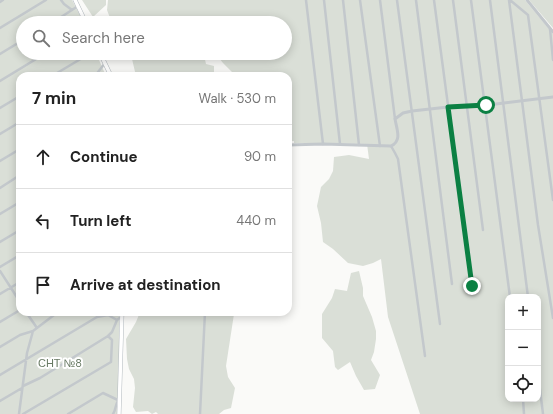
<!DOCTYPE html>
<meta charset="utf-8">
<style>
body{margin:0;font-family:"DM Sans",sans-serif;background:#f6f6f6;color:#222}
.controls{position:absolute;right:12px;bottom:12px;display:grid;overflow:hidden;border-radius:8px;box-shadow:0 2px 10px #0003}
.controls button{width:36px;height:36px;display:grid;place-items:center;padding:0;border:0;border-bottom:1px solid #e0e0e0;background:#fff;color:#222;font:20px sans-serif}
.stop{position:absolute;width:12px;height:12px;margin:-9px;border:3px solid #0b8043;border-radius:50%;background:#fff}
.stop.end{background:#0b8043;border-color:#fff;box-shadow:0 1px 4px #0008}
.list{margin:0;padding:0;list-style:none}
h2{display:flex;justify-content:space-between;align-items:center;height:52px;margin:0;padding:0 16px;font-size:17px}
h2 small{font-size:13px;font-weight:400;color:#767676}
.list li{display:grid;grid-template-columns:26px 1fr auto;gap:12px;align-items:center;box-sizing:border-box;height:64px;padding:0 16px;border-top:1px solid #e0e0e0}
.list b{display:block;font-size:15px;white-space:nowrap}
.list em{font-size:13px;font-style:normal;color:#767676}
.icon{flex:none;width:22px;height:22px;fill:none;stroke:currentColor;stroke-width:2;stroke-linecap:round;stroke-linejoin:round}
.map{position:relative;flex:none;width:553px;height:414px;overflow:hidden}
.search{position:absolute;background:#fff;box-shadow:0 2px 10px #0003;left:16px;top:16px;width:276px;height:44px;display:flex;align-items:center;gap:10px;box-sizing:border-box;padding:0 14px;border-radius:22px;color:#767676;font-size:15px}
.panel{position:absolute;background:#fff;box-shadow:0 2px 10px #0003;left:16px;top:72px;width:276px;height:244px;border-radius:12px}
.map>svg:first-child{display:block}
.green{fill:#dadfd7;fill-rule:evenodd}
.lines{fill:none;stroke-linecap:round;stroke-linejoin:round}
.secondary-casing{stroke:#b3babf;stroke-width:4.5}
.minor{stroke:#c3c8cc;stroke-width:2.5}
.tertiary{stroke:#c3c8cc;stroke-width:3}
.secondary{stroke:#fff;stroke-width:3.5}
.route{stroke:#0b8043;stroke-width:5}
.labels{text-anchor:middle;stroke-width:4;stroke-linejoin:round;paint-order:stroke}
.park-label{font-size:11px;fill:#687a64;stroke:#fff}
</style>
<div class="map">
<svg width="553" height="414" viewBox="0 0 553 414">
<rect width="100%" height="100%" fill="#fafaf8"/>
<path class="green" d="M 0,0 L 72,0 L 84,23 L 23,23 L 23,53 L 96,53 L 106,76 L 20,76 L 20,312 L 119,312 L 119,395 L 118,396 L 117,414 L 0,414 Z
M 82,0 L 106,0 L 106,5 L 93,17 Z
M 108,0 L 525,0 L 553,34 L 553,414 L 420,414 L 388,317 L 381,259 L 373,263 L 363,266 L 348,263 L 333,249 L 323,242 L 321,223 L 317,206 L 321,187 L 329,179 L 333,171 L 334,157 L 349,155 L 369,159 L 367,144 L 294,143 L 294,141 L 288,141 L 288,76 L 236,76 L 223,63 L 215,53 L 285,53 L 285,23 L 112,23 L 107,10 ZM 508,297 L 538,297 L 538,399 L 508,399 Z
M 529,0 L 553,0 L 553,28 Z
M 127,53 L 202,53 L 204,55 L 206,64 L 214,66 L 214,76 L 136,76 L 132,59 Z
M 359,271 L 363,288 L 363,296 L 372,317 L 376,331 L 376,339 L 374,352 L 371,360 L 380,375 L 375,389 L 364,390 L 356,376 L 350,362 L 338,370 L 335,367 L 333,351 L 322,338 L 322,314 L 332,298 L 335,289 L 347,291 L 351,273 Z
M 140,312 L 234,312 L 234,314 L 226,366 L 228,377 L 235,388 L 231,408 L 224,410 L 219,414 L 158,414 L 156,412 L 152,414 L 148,411 L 136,412 L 133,407 L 135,388 L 134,379 L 129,369 L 127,359 L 126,339 L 136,322 Z"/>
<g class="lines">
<defs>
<path id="secondary" d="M 75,0 L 86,23
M 100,53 L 111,76
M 119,414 L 122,312"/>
</defs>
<use href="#secondary" class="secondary-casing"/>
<path class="minor" d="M 61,0 L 64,4 L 72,10
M 306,0 L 323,144
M 324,0 L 340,144
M 343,0 L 359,145
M 360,0 L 380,146
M 380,0 L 395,119
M 397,0 L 440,324
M 416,0 L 452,284
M 434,0 L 472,286
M 453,0 L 483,230
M 471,0 L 510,297
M 490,0 L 528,297
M 509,0 L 538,225 L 553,318
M 510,0 L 528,15 L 553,200
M 0,2 L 3,0
M 52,23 L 78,6
M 0,28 L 46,0
M 550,29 L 553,60
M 0,54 L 23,40
M 52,76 L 84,57 L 85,53
M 95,76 L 105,63
M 0,81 L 46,53
M 0,108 L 20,96
M 0,134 L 20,122
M 391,146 L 395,153 L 398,159 L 425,356
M 0,161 L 20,149
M 0,188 L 20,175
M 0,214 L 20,202
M 0,242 L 20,230
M 0,267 L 20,255
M 0,271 L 20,302
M 0,294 L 20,282
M 26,312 L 37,328
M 0,322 L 20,310
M 0,347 L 20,335 L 33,331
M 538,373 L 543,414
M 0,375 L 97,317 L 108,315 L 117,320 L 121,317
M 23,386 L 40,378 L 108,336 L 112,332 L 117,320
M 523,399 L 524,414
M 0,401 L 22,388
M 19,414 L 27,353 L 33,331 L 58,312
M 23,414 L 111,362 L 112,340 L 108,336
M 68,414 L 103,393 L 120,401
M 113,414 C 116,410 115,405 118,401
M 200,414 L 205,312"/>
<path class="tertiary" d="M 527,0 L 553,32
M 288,145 L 323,144 L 391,146 C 402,141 397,130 395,119 L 403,113 L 412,111 L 448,107 L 496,104 L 553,97"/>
<use href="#secondary" class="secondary"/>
</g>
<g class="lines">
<path class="route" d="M 472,286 L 448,107 L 486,105"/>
</g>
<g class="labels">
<g class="park-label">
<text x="60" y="367">СНТ №8</text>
</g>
</g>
</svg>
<div class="controls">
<button>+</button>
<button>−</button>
<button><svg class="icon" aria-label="locate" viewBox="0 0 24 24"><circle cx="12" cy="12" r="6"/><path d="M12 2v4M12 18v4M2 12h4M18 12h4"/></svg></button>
</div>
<div class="stop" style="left:486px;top:105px"></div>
<div class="stop end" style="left:472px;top:286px"></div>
<div class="search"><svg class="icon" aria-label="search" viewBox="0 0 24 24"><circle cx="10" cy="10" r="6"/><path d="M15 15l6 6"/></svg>Search here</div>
<section class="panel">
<h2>7 min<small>Walk · 530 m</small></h2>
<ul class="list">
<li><svg class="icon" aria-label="ahead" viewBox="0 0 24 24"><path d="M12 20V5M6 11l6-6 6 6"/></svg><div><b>Continue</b></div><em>90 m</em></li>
<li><svg class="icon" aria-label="left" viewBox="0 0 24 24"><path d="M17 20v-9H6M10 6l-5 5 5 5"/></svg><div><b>Turn left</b></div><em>440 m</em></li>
<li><svg class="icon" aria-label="arrive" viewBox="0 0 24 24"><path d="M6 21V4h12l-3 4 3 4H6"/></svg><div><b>Arrive at destination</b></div></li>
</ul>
</section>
</div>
